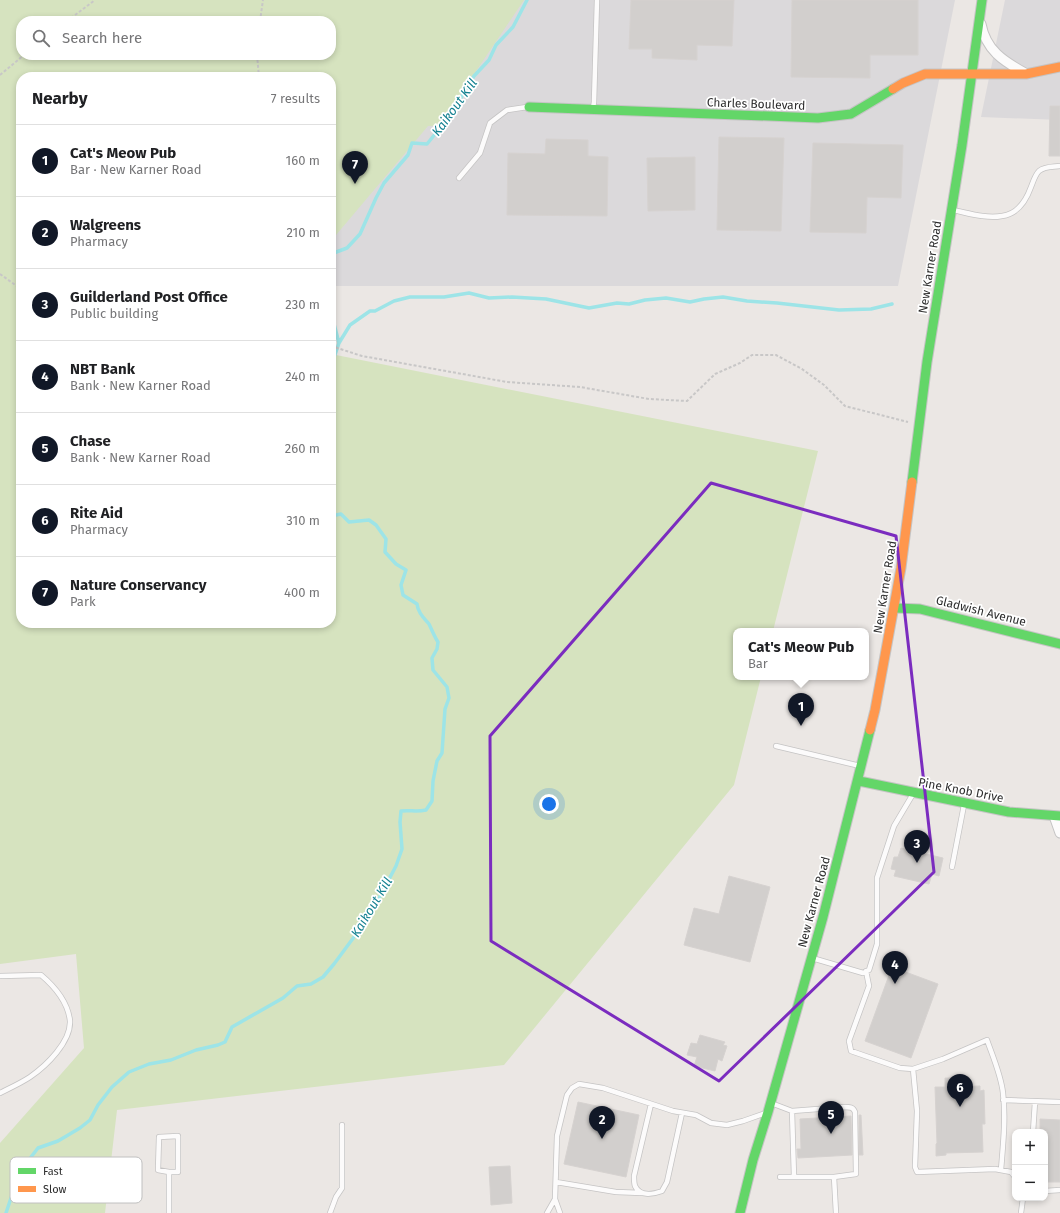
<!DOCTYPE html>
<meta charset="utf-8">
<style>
body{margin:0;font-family:"Fira Sans",sans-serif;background:#f2f2f2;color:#202124}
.controls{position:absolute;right:12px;bottom:12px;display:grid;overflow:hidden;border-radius:8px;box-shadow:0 2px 6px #0003}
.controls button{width:36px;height:36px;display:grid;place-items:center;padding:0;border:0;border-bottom:1px solid #e0e0e0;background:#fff;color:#202124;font:20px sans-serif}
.you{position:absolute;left:549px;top:804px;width:14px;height:14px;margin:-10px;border:3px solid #fff;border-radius:50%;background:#1a73e8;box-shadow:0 0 0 6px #1a73e833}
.badge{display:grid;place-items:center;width:26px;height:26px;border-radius:50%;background:#111827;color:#fff;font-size:13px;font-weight:700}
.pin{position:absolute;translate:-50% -33px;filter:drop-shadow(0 1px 2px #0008)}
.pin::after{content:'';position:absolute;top:21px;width:14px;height:12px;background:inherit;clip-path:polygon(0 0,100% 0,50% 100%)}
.popup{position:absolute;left:733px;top:628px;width:136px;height:52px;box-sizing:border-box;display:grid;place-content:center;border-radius:8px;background:#fff;filter:drop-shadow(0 1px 3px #0005);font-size:13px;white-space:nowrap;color:#757577}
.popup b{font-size:15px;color:#202124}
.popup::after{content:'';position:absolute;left:50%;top:100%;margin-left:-8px;border:8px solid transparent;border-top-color:#fff}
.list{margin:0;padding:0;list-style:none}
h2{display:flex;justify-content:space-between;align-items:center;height:52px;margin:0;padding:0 16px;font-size:17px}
h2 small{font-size:13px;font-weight:400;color:#757577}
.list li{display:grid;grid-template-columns:26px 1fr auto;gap:12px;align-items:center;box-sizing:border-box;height:72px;padding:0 16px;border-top:1px solid #e0e0e0}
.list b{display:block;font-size:15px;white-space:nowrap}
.list p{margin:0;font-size:13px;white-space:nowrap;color:#757577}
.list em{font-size:13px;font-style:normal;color:#757577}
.icon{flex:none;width:22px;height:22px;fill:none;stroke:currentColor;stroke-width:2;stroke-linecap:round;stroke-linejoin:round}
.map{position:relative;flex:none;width:1060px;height:1213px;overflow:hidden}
.search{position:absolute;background:#fff;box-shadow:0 2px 6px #0003;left:16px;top:16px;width:320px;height:44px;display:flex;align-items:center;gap:10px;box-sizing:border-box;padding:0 14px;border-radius:16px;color:#757577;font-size:15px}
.panel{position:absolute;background:#fff;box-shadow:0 2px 6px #0003;left:16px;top:72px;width:320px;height:556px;border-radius:16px}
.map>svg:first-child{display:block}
.industrial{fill:#dbd9db}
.green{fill:#d6e3bf;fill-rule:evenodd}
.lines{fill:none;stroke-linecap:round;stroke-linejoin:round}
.stream{stroke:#9de4e7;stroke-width:3.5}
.building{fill:#d2cfcd;stroke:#d6d2d0}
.lane-casing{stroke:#c5c4c4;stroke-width:6}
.street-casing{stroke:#c5c4c4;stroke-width:11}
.fast-casing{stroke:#c5c4c4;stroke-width:11}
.slow-casing{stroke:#c5c4c4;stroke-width:11}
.path{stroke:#c8c7c7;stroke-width:2;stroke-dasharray:3 2;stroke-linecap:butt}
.lane{stroke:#fcfbfb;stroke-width:4.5}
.street{stroke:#fcfbfb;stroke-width:9}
.fast{stroke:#63d668;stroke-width:9}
.slow{stroke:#ff974d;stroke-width:9}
.marked{fill:none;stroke:#7b2cbf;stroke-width:3;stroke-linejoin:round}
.labels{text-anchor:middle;stroke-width:3.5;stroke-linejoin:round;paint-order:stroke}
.street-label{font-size:12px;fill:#2d2d2d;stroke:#fff}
.water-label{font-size:13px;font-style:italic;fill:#168292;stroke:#fff}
.key{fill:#fff;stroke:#c0c0c0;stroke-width:1}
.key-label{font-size:11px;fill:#2d2d2d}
</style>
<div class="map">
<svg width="1060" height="1213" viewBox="0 0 1060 1213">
<rect width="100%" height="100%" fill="#ebe7e4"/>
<path class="industrial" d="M 518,0 L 955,0 L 898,286 L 331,286 L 331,223 Z
M 1005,0 L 1060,0 L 1060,120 L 981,117 Z"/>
<path class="green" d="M 0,0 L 524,0 L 439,126 L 428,126 L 331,241 L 331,77 L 21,77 L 21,623 L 331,623 L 331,354 L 818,451 L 773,631 L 736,631 L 736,677 L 761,677 L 734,785 L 504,1065 L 117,1110 L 105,1213 L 0,1213 L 0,1143 L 84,1048 L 76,954 L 0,964 ZM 21,21 L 331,21 L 331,55 L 21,55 Z"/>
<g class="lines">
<path class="stream" d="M 331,254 L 347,248 L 360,234 L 376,198 L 384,183 L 408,155 L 412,143 L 427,144 L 453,112 L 463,94 L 474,76 L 489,60 L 496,45 L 513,27 L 527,0
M 331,322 L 334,324 L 339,343 L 331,366
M 339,343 L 350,325 L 370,311 L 375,311 L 394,301 L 410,297 L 444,297 L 469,293 L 489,298 L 512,297 L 546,299 L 589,308 L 617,303 L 629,304 L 645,300 L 666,298 L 690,302 L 704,299 L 723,297 L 747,301 L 777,303 L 839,310 L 871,309 L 892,304
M 6,1213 L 11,1198 L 21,1170 L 38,1148 L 58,1141 L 80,1128 L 90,1120 L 98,1105 L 112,1087 L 129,1072 L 149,1064 L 171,1060 L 196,1050 L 218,1045 L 225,1042 L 232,1027 L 283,998 L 297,986 L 311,984 L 323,977 L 334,964 L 354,937 L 366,913 L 377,902 L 396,866 L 402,849 L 400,822 L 401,811 C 410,810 417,812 426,810 L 432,801 L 433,781 L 437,761 L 442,753 L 445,709 L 449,698 L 447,687 L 433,670 L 432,658 L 437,649 L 438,642 C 434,636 432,630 429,624 C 424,618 418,613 417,604 L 403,595 L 401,585 L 406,570 L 396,564 L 385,552 L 386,539 L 376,525 L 369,520 L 349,522 L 341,514 L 331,516"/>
</g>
<path class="building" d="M 631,0 L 734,0 L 732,46 L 697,45 L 697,60 L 652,58 L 652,49 L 629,49 Z
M 792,0 L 918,0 L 918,55 L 870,55 L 870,78 L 791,77 Z
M 1050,106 L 1060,106 L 1060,156 L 1049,156 Z
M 719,137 L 784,138 L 781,231 L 717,230 Z
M 546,139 L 588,140 L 588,156 L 608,157 L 607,216 L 507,215 L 508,153 L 545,154 Z
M 813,143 L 903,145 L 901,198 L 867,197 L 866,233 L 810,232 Z
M 695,157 L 695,210 L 648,211 L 647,158 Z
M 901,848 L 943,858 L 939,876 L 932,874 L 929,884 L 894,876 L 896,870 L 891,869 L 894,857 L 898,857 Z
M 729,876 L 770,887 L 750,962 L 684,945 L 694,908 L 719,914 Z
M 892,967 L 938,984 L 911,1058 L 865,1041 Z
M 700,1035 L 725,1042 L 723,1045 L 727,1046 L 722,1061 L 718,1059 L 715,1071 L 694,1066 L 697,1057 L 687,1055 L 691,1043 L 697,1044 Z
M 945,1078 L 954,1078 L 954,1087 L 980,1086 L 980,1091 L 984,1090 L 985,1124 L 982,1124 L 983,1152 L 946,1153 L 946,1155 L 936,1156 L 936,1144 L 937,1143 L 935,1087 L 945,1087 Z
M 578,1102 L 639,1115 L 626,1177 L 564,1164 Z
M 859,1115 L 861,1115 L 863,1155 L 859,1155 Z
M 851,1116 L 852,1155 L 798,1158 L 797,1149 L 801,1149 L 800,1119 Z
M 1040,1119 L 1060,1120 L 1060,1182 L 1045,1182 L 1045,1132 L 1040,1132 Z
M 510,1166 L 512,1203 L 491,1205 L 489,1167 Z"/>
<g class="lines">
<defs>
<path id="lane" d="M 593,108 L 594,102 L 597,0
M 459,178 L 480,153 L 490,123 L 507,110 L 527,107
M 953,210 C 968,213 986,219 1002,216 C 1017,214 1026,201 1031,187 C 1033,182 1035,175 1039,171 C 1045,166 1053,167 1060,166
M 776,746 L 860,766
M 952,867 L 964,805
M 812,958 L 863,973 L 869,970 L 877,944 L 877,878 L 894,826 L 913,794
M 866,971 L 869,986 L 849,1041 L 851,1051 L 900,1068 L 913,1069 L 943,1059 L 987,1040 C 993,1057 1001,1075 1003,1093 C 1006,1118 1003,1145 1001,1170
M 0,976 L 41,975 C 54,986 68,1002 70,1021 C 71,1042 46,1066 30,1077 C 21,1083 10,1088 0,1093
M 913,1069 L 917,1111 L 915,1167 L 917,1172 L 995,1169 L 1011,1172 L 1015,1177
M 1003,1100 L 1060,1102
M 771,1103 L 792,1111 L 844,1107 C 850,1107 853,1107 855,1112 L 856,1174 L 834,1177
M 651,1104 L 634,1176 C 634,1179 634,1183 635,1186 C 640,1197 654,1194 662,1191 L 667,1182 L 682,1113
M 792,1111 L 794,1177
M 1033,1132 L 1035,1102
M 178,1136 L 178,1172 L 169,1172 L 158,1170 L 159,1137 Z
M 780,1177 L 834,1177 L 836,1213
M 556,1182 L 616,1192 L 642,1193
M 1045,1191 L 1060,1190
M 169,1213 L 169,1172
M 330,1213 L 336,1197 L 342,1188 L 342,1125
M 547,1213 L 555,1199
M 560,1213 L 555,1199 L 557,1136 L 567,1095 L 572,1088 L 579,1084 L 603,1088 L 673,1111 L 696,1115 L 711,1123 L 727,1125 L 743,1121 L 766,1113
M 1021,1213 L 1023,1198"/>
<path id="street" d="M 981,24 C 986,50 1003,61 1025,73
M 1054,816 L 1060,833"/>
<path id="fast" d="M 529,107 L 818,118 L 851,114 L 893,89
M 912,482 L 927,362 L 962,145 L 982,0
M 895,608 L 920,609 L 1060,644
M 859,781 L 1009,812 L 1060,816
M 740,1213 L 753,1160 L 768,1112 L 823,917 L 870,730"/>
<path id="slow" d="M 893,89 L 903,83 L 925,74 L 1026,74 L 1060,67
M 870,730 L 875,710 L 901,568 L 912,482"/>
</defs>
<use href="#lane" class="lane-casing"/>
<use href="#street" class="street-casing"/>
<use href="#fast" class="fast-casing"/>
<use href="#slow" class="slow-casing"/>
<path class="path" d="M 67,21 L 95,0
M 260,21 L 263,0
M 257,55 L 259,77
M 0,75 L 24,55
M 188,77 L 190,75 L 191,77
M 0,274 L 18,287 L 21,287
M 331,346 L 362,356 L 507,382 L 580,387 L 649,399 L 687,401 L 715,374 L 740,363 L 752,355 L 776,355 L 802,369 L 824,385 L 845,406 L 908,422"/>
<use href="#lane" class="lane"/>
<use href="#street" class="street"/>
<use href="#fast" class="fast"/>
<use href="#slow" class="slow"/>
</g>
<path class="marked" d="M 711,483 L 896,536 L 934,872 L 719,1081 L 491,941 L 490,736 Z"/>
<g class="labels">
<g class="street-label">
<text transform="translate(756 104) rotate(2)" y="4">Charles Boulevard</text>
<text transform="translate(930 267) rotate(-81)" y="4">New Karner Road</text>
<text transform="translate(885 587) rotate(-81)" y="4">New Karner Road</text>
<text transform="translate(981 611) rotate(14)" y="4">Gladwish Avenue</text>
<text transform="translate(961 790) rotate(11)" y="4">Pine Knob Drive</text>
<text transform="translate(814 902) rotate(-75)" y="4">New Karner Road</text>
</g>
<g class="water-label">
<text transform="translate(454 107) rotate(-54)" y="5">Kaikout Kill</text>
<text transform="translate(371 907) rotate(-59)" y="5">Kaikout Kill</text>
</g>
</g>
<rect x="10" y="1157" width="132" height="46" rx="6" class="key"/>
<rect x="18" y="1168" width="18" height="6" fill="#63d668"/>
<rect x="18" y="1186" width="18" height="6" fill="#ff974d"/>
<g class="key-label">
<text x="43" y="1175">Fast</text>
<text x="43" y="1193">Slow</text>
</g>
</svg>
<div class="controls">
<button>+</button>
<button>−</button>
</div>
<div class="you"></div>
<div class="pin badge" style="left:801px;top:726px">1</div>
<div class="popup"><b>Cat's Meow Pub</b>Bar</div>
<div class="pin badge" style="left:602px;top:1139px">2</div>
<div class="pin badge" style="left:917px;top:863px">3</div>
<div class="pin badge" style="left:895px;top:984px">4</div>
<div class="pin badge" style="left:831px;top:1134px">5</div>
<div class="pin badge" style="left:960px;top:1107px">6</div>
<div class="pin badge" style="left:355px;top:184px">7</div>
<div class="search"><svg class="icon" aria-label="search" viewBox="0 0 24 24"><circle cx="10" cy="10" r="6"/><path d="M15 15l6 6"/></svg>Search here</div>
<section class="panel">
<h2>Nearby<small>7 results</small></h2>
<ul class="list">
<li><span class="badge">1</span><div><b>Cat's Meow Pub</b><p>Bar · New Karner Road</p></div><em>160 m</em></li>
<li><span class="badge">2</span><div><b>Walgreens</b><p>Pharmacy</p></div><em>210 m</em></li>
<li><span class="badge">3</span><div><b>Guilderland Post Office</b><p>Public building</p></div><em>230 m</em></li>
<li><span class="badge">4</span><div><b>NBT Bank</b><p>Bank · New Karner Road</p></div><em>240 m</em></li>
<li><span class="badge">5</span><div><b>Chase</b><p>Bank · New Karner Road</p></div><em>260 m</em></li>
<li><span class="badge">6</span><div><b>Rite Aid</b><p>Pharmacy</p></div><em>310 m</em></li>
<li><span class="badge">7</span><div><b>Nature Conservancy</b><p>Park</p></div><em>400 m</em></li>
</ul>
</section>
</div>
